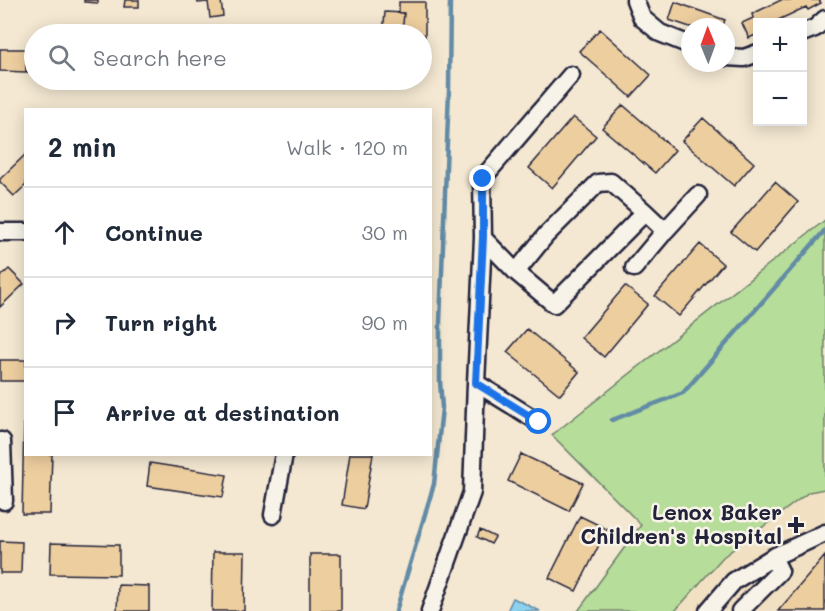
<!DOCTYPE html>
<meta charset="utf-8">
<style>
body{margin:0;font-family:Mali,sans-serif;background:#f6f6f7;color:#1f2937}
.controls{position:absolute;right:18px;top:18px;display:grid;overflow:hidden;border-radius:0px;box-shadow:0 3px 15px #0003}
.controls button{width:54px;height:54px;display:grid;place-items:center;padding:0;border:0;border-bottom:2px solid #e0e1e3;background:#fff;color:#1f2937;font:30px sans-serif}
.compass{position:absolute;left:681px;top:18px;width:54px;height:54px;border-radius:50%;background:#fff;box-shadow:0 3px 15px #0003;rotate:359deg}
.stop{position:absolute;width:18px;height:18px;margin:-14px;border:4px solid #1a73e8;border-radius:50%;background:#fff}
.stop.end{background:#1a73e8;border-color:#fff;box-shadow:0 2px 6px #0008}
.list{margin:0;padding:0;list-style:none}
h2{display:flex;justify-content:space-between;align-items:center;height:78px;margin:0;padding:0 24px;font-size:26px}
h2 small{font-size:20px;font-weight:400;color:#747a83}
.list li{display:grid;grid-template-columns:39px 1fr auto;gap:18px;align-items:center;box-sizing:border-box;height:90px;padding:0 24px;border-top:2px solid #e0e1e3}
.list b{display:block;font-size:22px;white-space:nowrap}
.list em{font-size:20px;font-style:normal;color:#747a83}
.icon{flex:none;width:33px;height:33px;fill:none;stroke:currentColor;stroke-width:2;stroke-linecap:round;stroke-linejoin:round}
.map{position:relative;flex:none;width:825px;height:611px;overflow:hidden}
.search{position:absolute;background:#fff;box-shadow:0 3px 15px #0003;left:24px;top:24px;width:408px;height:66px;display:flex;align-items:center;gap:15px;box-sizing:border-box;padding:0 21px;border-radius:33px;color:#747a83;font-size:22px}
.panel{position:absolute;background:#fff;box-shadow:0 3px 15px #0003;left:24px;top:108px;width:408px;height:348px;border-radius:0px}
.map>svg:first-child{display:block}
.built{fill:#f2e0c3}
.green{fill:#b6dd99;stroke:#6c806a;stroke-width:1.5}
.water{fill:#8cd1ed;stroke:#628ba6;stroke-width:1.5}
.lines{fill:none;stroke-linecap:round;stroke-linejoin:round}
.stream{stroke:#628ba6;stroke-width:4.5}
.building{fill:#edce9f;stroke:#22223b;stroke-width:1.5}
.minor-casing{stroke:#22223b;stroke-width:21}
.minor{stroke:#f7f3e8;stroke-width:16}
.route{stroke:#1a73e8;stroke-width:8}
.poi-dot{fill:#22223b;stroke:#f7f3e8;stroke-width:2}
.labels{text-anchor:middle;stroke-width:5;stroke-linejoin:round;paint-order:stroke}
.poi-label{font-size:21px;font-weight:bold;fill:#22223b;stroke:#f7f3e8;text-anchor:end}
</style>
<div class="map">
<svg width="825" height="611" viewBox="0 0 825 611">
<rect width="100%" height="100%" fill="#f4e8d2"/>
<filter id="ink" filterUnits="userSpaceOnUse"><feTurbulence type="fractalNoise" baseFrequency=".0167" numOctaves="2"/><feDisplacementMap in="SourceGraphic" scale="12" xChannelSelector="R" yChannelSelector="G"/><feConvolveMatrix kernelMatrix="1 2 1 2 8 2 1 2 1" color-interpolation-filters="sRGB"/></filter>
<g filter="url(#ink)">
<path class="built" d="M 825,489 L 825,611 L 675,611 L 723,557 L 809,492 Z"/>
<path class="green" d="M 825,220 L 825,489 L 809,492 L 723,557 L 675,611 L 578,611 L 641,525 L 552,435 Z"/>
<path class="water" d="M 513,598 L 540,611 L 507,611 Z"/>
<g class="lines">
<path class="stream" d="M 612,420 L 683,393 L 825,230
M 396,611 L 434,484 L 442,408 L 440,381 L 440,323 L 449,90 L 450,0"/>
</g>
<path class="building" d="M 84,0 L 98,0 L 98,3 L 84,2 Z
M 125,0 L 139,0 L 139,7 L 124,7 Z
M 197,0 L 226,0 L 221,1 L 223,16 L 210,18 L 208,2 L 198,3 Z
M 781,0 L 819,0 L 821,3 L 808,10 L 806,7 L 774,22 L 758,22 L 758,34 L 749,38 L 742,23 L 753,18 L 752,14 Z
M 399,2 L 425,2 L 425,37 L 422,37 L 422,34 L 402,34 L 404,13 L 399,13 Z
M 675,2 L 725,20 L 722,27 L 690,27 L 669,20 Z
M 385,12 L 404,13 L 402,34 L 383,34 Z
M 600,29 L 651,75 L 631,97 L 579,51 Z
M 0,49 L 26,49 L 26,72 L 0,71 Z
M 26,49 L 34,49 L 34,72 L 26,72 Z
M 623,105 L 675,150 L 655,173 L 602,128 Z
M 573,117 L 596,136 L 552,188 L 529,168 Z
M 703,118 L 754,163 L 734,186 L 682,141 Z
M 26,154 L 26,185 L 14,196 L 0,182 L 0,179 Z
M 775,182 L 798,202 L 755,252 L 731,232 Z
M 700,244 L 723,264 L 679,316 L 655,296 Z
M 9,269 L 24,284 L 0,307 L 0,277 Z
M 625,286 L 648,304 L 604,357 L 581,338 Z
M 527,329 L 579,372 L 560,395 L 507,352 Z
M 0,360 L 26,360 L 26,381 L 0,381 Z
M 24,419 L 26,419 L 26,454 L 52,454 L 50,514 L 22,514 Z
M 350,454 L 373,454 L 364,509 L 342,505 Z
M 521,454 L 583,483 L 569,511 L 508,481 Z
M 150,463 L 227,475 L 223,497 L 147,486 Z
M 580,516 L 607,529 L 576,591 L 549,578 Z
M 480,530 L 495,537 L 491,544 L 477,537 Z
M 0,541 L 22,542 L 21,573 L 0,573 Z
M 51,543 L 119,545 L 119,575 L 50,574 Z
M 213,552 L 245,552 L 244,611 L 212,611 Z
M 310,554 L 341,554 L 341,611 L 310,611 Z
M 825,556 L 825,611 L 778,611 Z
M 118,585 L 149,586 L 149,611 L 117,611 Z"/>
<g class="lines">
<defs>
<path id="minor" d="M 635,0 L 642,18 L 660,33 L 690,45
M 802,33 L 815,28 L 825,19
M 726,57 L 744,58 L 758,53
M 645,212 L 665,231 L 698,195
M 0,232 L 26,232
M 483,238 L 516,272 L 554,304 L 645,212 L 611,182 L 598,183 L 546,235 L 516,272
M 634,268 L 665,231
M 476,383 L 539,422
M 0,441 L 2,441 L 4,501
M 273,515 L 284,454
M 430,611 L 472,492 L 476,383 L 483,238 L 482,179 L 571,75
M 708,611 L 734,581 L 773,557 L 825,533
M 740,611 L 780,571 L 773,557"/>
</defs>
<use href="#minor" class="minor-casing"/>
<use href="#minor" class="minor"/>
</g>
</g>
<g class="lines" filter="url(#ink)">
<path class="route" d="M 483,179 L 483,237 L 476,383 L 539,422"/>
</g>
<path class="poi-dot" d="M793 516h6v6h6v6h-6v6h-6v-6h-6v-6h6z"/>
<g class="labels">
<g class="poi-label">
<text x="782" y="520">Lenox Baker<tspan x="782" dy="24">Children's Hospital</tspan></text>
</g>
</g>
</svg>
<div class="controls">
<button>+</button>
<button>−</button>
</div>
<svg class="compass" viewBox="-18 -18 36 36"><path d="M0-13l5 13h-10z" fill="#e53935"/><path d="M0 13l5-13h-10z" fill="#747a83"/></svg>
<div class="stop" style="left:539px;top:422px"></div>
<div class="stop end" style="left:483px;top:179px"></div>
<div class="search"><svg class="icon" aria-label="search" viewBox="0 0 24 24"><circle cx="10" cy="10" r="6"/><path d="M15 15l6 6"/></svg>Search here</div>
<section class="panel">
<h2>2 min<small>Walk · 120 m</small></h2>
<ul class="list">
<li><svg class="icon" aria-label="ahead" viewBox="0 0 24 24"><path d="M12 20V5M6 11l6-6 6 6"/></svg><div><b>Continue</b></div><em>30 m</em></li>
<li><svg class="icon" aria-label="right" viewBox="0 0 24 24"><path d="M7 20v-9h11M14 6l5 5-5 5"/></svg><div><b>Turn right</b></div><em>90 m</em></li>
<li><svg class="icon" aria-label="arrive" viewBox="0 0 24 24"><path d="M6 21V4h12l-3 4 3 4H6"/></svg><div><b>Arrive at destination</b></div></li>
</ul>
</section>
</div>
